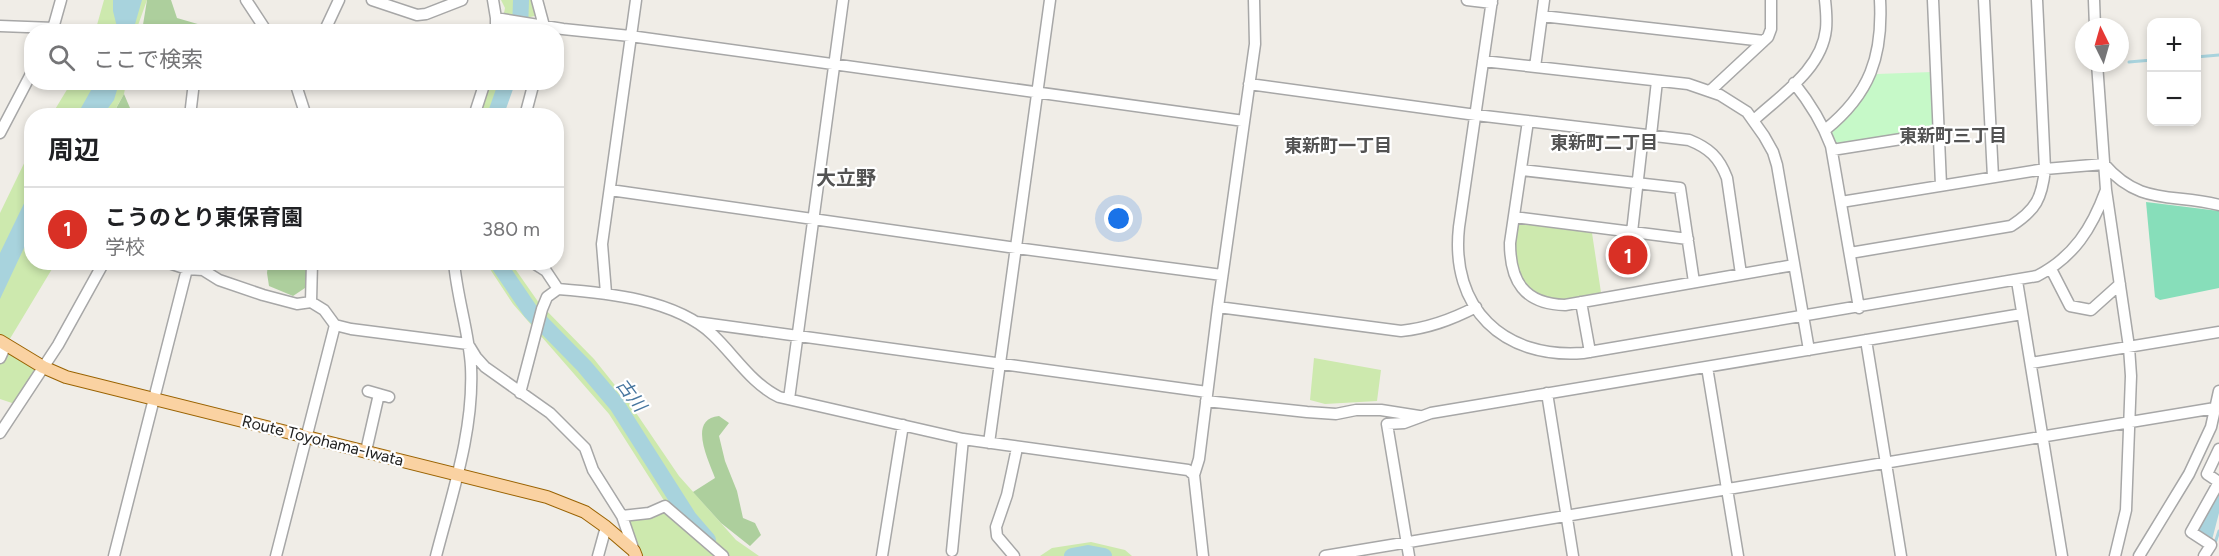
<!DOCTYPE html>
<html lang="ja">
<meta charset="utf-8">
<style>
body{margin:0;font-family:Figtree,"Noto Sans JP",sans-serif;background:#f2f2f2;color:#202124}
.controls{position:absolute;right:18px;top:18px;display:grid;overflow:hidden;border-radius:12px;box-shadow:0 3px 9px #0003}
.controls button{width:54px;height:54px;display:grid;place-items:center;padding:0;border:0;border-bottom:2px solid #e0e0e0;background:#fff;color:#202124;font:30px sans-serif}
.compass{position:absolute;left:2075px;top:18px;width:54px;height:54px;border-radius:50%;background:#fff;box-shadow:0 3px 9px #0003;rotate:355deg}
.you{position:absolute;left:1119px;top:219px;width:21px;height:21px;margin:-15px;border:4px solid #fff;border-radius:50%;background:#1a73e8;box-shadow:0 0 0 9px #1a73e833}
.badge{display:grid;place-items:center;width:39px;height:39px;border-radius:50%;background:#d93025;color:#fff;font-size:20px;font-weight:700}
.pin{position:absolute;translate:-50% -50%;border:3px solid #fff;box-shadow:0 2px 6px #0006}
.list{margin:0;padding:0;list-style:none}
h2{display:flex;justify-content:space-between;align-items:center;height:78px;margin:0;padding:0 24px;font-size:26px}
h2 small{font-size:20px;font-weight:400;color:#757577}
.list li{display:grid;grid-template-columns:39px 1fr auto;gap:18px;align-items:center;box-sizing:border-box;height:84px;padding:0 24px;border-top:2px solid #e0e0e0}
.list b{display:block;font-size:22px;white-space:nowrap}
.list p{margin:0;font-size:20px;white-space:nowrap;color:#757577}
.list em{font-size:20px;font-style:normal;color:#757577}
.icon{flex:none;width:33px;height:33px;fill:none;stroke:currentColor;stroke-width:2;stroke-linecap:round;stroke-linejoin:round}
.map{position:relative;flex:none;width:2219px;height:556px;overflow:hidden}
.search{position:absolute;background:#fff;box-shadow:0 3px 9px #0003;left:24px;top:24px;width:540px;height:66px;display:flex;align-items:center;gap:15px;box-sizing:border-box;padding:0 21px;border-radius:24px;color:#757577;font-size:22px}
.panel{position:absolute;background:#fff;box-shadow:0 3px 9px #0003;left:24px;top:108px;width:540px;height:162px;border-radius:24px}
.map>svg:first-child{display:block}
.grass{fill:#cde9ae}
.forest{fill:#adcf9d}
.park{fill:#c6f9c8}
.pitch{fill:#87deba}
.water{fill:#a8d3dd}
.lines{fill:none;stroke-linecap:round;stroke-linejoin:round}
.stream{stroke:#a8d3dd;stroke-width:3}
.river{stroke:#a8d3dd;stroke-width:16}
.minor-casing{stroke:#a7a7a7;stroke-width:13}
.major-casing{stroke:#9a6303;stroke-width:14}
.minor{stroke:#fff;stroke-width:10}
.major{stroke:#fad2a2;stroke-width:12}
.labels{text-anchor:middle;stroke-width:4.5;stroke-linejoin:round;paint-order:stroke}
.street-label{font-size:16px;fill:#202020;stroke:#fff}
.neighbourhood-label{font-size:18px;font-weight:bold;fill:#535353;stroke:#fff}
.water-label{font-size:18px;font-style:italic;fill:#47769f;stroke:#fff}
.quarter-label{font-size:20px;font-weight:bold;fill:#535353;stroke:#fff}
</style>
<div class="map">
<svg width="2219" height="556" viewBox="0 0 2219 556">
<rect width="100%" height="100%" fill="#f0ede7"/>
<path class="grass" d="M 104,0 L 147,0 L 136,31 L 95,32 Z
M 501,0 L 536,0 L 539,15 L 526,18 L 524,31 L 500,32 L 505,8 Z
M 71,83 L 126,83 L 124,94 L 112,115 L 51,116 Z
M 487,83 L 509,83 L 500,115 L 478,116 Z
M 31,149 L 32,262 L 55,264 L 5,347 L 41,371 L 18,405 L 0,399 L 0,213 Z
M 1513,220 L 1592,233 L 1602,299 L 1538,300 L 1516,280 Z
M 486,263 L 511,263 L 539,303 L 594,359 L 630,404 L 679,476 L 736,540 L 759,556 L 638,556 L 622,516 L 670,510 L 609,414 L 513,304 Z
M 1314,358 L 1381,370 L 1377,401 L 1325,404 L 1310,400 Z
M 1091,542 L 1125,550 L 1132,556 L 1040,556 L 1052,548 Z"/>
<path class="forest" d="M 147,0 L 171,0 L 177,18 L 208,27 L 212,31 L 142,31 Z
M 124,94 L 133,115 L 112,115 L 113,114 Z
M 268,263 L 308,263 L 308,286 L 293,296 L 269,286 L 267,273 Z
M 719,416 L 729,423 L 719,436 L 725,461 L 737,491 L 743,518 L 755,523 L 761,535 L 750,546 L 721,523 L 693,492 L 715,478 C 709,461 687,419 719,416 Z"/>
<path class="park" d="M 1932,72 L 1933,123 L 1929,129 L 1840,144 L 1834,141 L 1832,132 L 1858,104 L 1877,74 Z"/>
<path class="pitch" d="M 2146,202 L 2219,211 L 2219,288 L 2160,300 L 2155,297 Z"/>
<path class="water" d="M 113,0 L 142,0 L 133,31 L 118,31 L 113,11 Z
M 95,83 L 119,83 L 114,100 L 103,115 L 77,115 Z
M 31,189 L 31,233 L 0,299 L 0,253 Z
M 2219,486 L 2219,513 L 2212,540 L 2197,530 Z"/>
<g class="lines">
<path class="stream" d="M 2196,57 L 2219,55
M 2129,62 L 2152,60
M 2214,546 L 2219,531"/>
<path class="river" d="M 520,32 L 521,0
M 495,116 L 507,82
M 497,262 L 531,312 L 584,366 L 617,405 L 689,518 L 708,540
M 1072,556 L 1088,553 L 1104,556"/>
<defs>
<path id="minor" d="M 246,0 L 267,32
M 372,0 L 417,15 L 426,14 L 462,0
M 493,0 L 496,18 L 496,32
M 537,0 L 544,26 L 543,32
M 1467,0 L 1492,3
M 1492,0 L 1459,227 C 1450,308 1503,359 1583,353 L 2037,276 C 2074,257 2092,228 2106,190
M 1933,0 L 1941,185
M 1984,0 L 1993,177
M 2094,0 L 2095,27
M 1542,16 L 1764,41
M 496,18 L 563,29 L 630,36 L 1244,121
M 0,26 L 54,28
M 52,32 L 61,0
M 324,32 L 339,0
M 1483,61 L 1688,84 L 1720,95 L 1747,112 L 1764,136 L 1773,152 L 1777,165 L 1809,350
M 2097,63 L 2106,190 L 2129,347 L 2131,376 L 2126,510 L 2115,556
M 1535,67 L 1544,0
M 295,82 L 306,116
M 1794,83 C 1810,103 1822,122 1831,146 L 1859,308
M 1249,84 L 1476,115 L 1689,140 C 1709,148 1719,157 1727,178 L 1741,274
M 1710,91 L 1768,37 L 1771,29 L 1771,0
M 190,116 L 194,82
M 474,116 L 485,82
M 525,116 L 534,82
M 1754,120 C 1781,95 1822,69 1826,29 C 1827,19 1826,9 1825,0
M 1528,121 L 1510,243 C 1510,281 1524,304 1565,305 L 1794,265
M 1825,130 C 1870,94 1883,56 1880,0
M 0,133 L 32,72
M 1651,135 L 1657,81
M 1832,150 L 1939,133
M 1521,170 L 1680,188 L 1694,282
M 610,190 L 1016,248 L 1222,275
M 1841,202 L 2045,169 L 2104,164 C 2140,206 2172,193 2219,205
M 1514,217 L 1688,239
M 1632,232 L 1643,135
M 1850,253 L 2011,226 C 2036,210 2042,198 2045,169 L 2037,0
M 166,262 L 187,269 L 203,270 L 219,280 L 263,295 L 297,304 L 311,302 L 324,310 L 335,325 L 351,329 L 468,344 L 476,357 L 485,367 L 550,413 L 585,448 L 593,470 L 622,516 L 634,551
M 532,262 L 546,271 L 558,289
M 2051,269 L 2070,306 L 2091,310 L 2120,284
M 2017,281 L 2062,556
M 606,293 L 602,244 L 636,0
M 311,302 L 312,262
M 1581,302 L 1590,352
M 1218,307 L 1401,331 C 1429,328 1451,320 1476,307
M 696,322 L 1207,392
M 1866,340 L 1901,556
M 0,358 L 6,345
M 2031,363 L 2219,332
M 1707,367 L 1738,556
M 368,391 L 389,397
M 520,393 L 542,309 L 547,297 L 558,289 C 607,293 675,299 713,335 C 735,356 752,384 779,397 L 963,439 L 1188,470 L 1194,475 L 1203,556
M 1547,393 L 1573,556
M 789,399 L 843,0
M 1206,401 L 1307,412 L 1336,414 L 1356,410 L 1381,410 L 1419,416
M 0,433 L 58,345 L 104,262
M 989,443 L 1050,0
M 366,451 L 379,394
M 1194,475 L 1199,459 L 1218,307 L 1255,44 L 1254,0
M 622,516 L 649,513 L 665,506 L 723,556
M 952,551 L 963,439
M 114,556 L 187,269
M 276,556 L 335,325
M 436,556 C 452,494 474,431 471,367 C 469,332 457,298 454,262
M 598,556 L 606,527
M 882,556 L 903,425
M 1014,556 L 997,536 L 996,527 L 1007,495 L 1017,448
M 1325,556 L 2215,408
M 1409,556 L 1387,424 L 1404,423 L 1431,413 L 2022,314
M 2139,556 L 2189,474 L 2211,427 L 2219,391
M 2204,556 L 2211,545 L 2191,532 L 2219,482 L 2207,474 L 2219,449"/>
<path id="major" d="M 0,341 L 43,367 L 66,377 L 547,497 L 585,512 L 606,527 L 634,551 L 636,556"/>
</defs>
<use href="#minor" class="minor-casing"/>
<use href="#major" class="major-casing"/>
<use href="#minor" class="minor"/>
<use href="#major" class="major"/>
</g>
<g class="labels">
<g class="street-label">
<text transform="translate(323 440) rotate(14)" y="6">Route Toyohama-Iwata</text>
</g>
<g class="neighbourhood-label">
<text x="1953" y="142">東新町三丁目</text>
<text x="1604" y="149">東新町二丁目</text>
<text x="1338" y="152">東新町一丁目</text>
</g>
<g class="water-label">
<text transform="translate(631 395) rotate(53)" y="6">古川</text>
</g>
<g class="quarter-label">
<text x="846" y="185">大立野</text>
</g>
</g>
</svg>
<div class="controls">
<button>+</button>
<button>−</button>
</div>
<svg class="compass" viewBox="-18 -18 36 36"><path d="M0-13l5 13h-10z" fill="#e53935"/><path d="M0 13l5-13h-10z" fill="#757577"/></svg>
<div class="you"></div>
<div class="pin badge" style="left:1628px;top:255px">1</div>
<div class="search"><svg class="icon" aria-label="search" viewBox="0 0 24 24"><circle cx="10" cy="10" r="6"/><path d="M15 15l6 6"/></svg>ここで検索</div>
<section class="panel">
<h2>周辺<small></small></h2>
<ul class="list">
<li><span class="badge">1</span><div><b>こうのとり東保育園</b><p>学校</p></div><em>380 m</em></li>
</ul>
</section>
</div>
